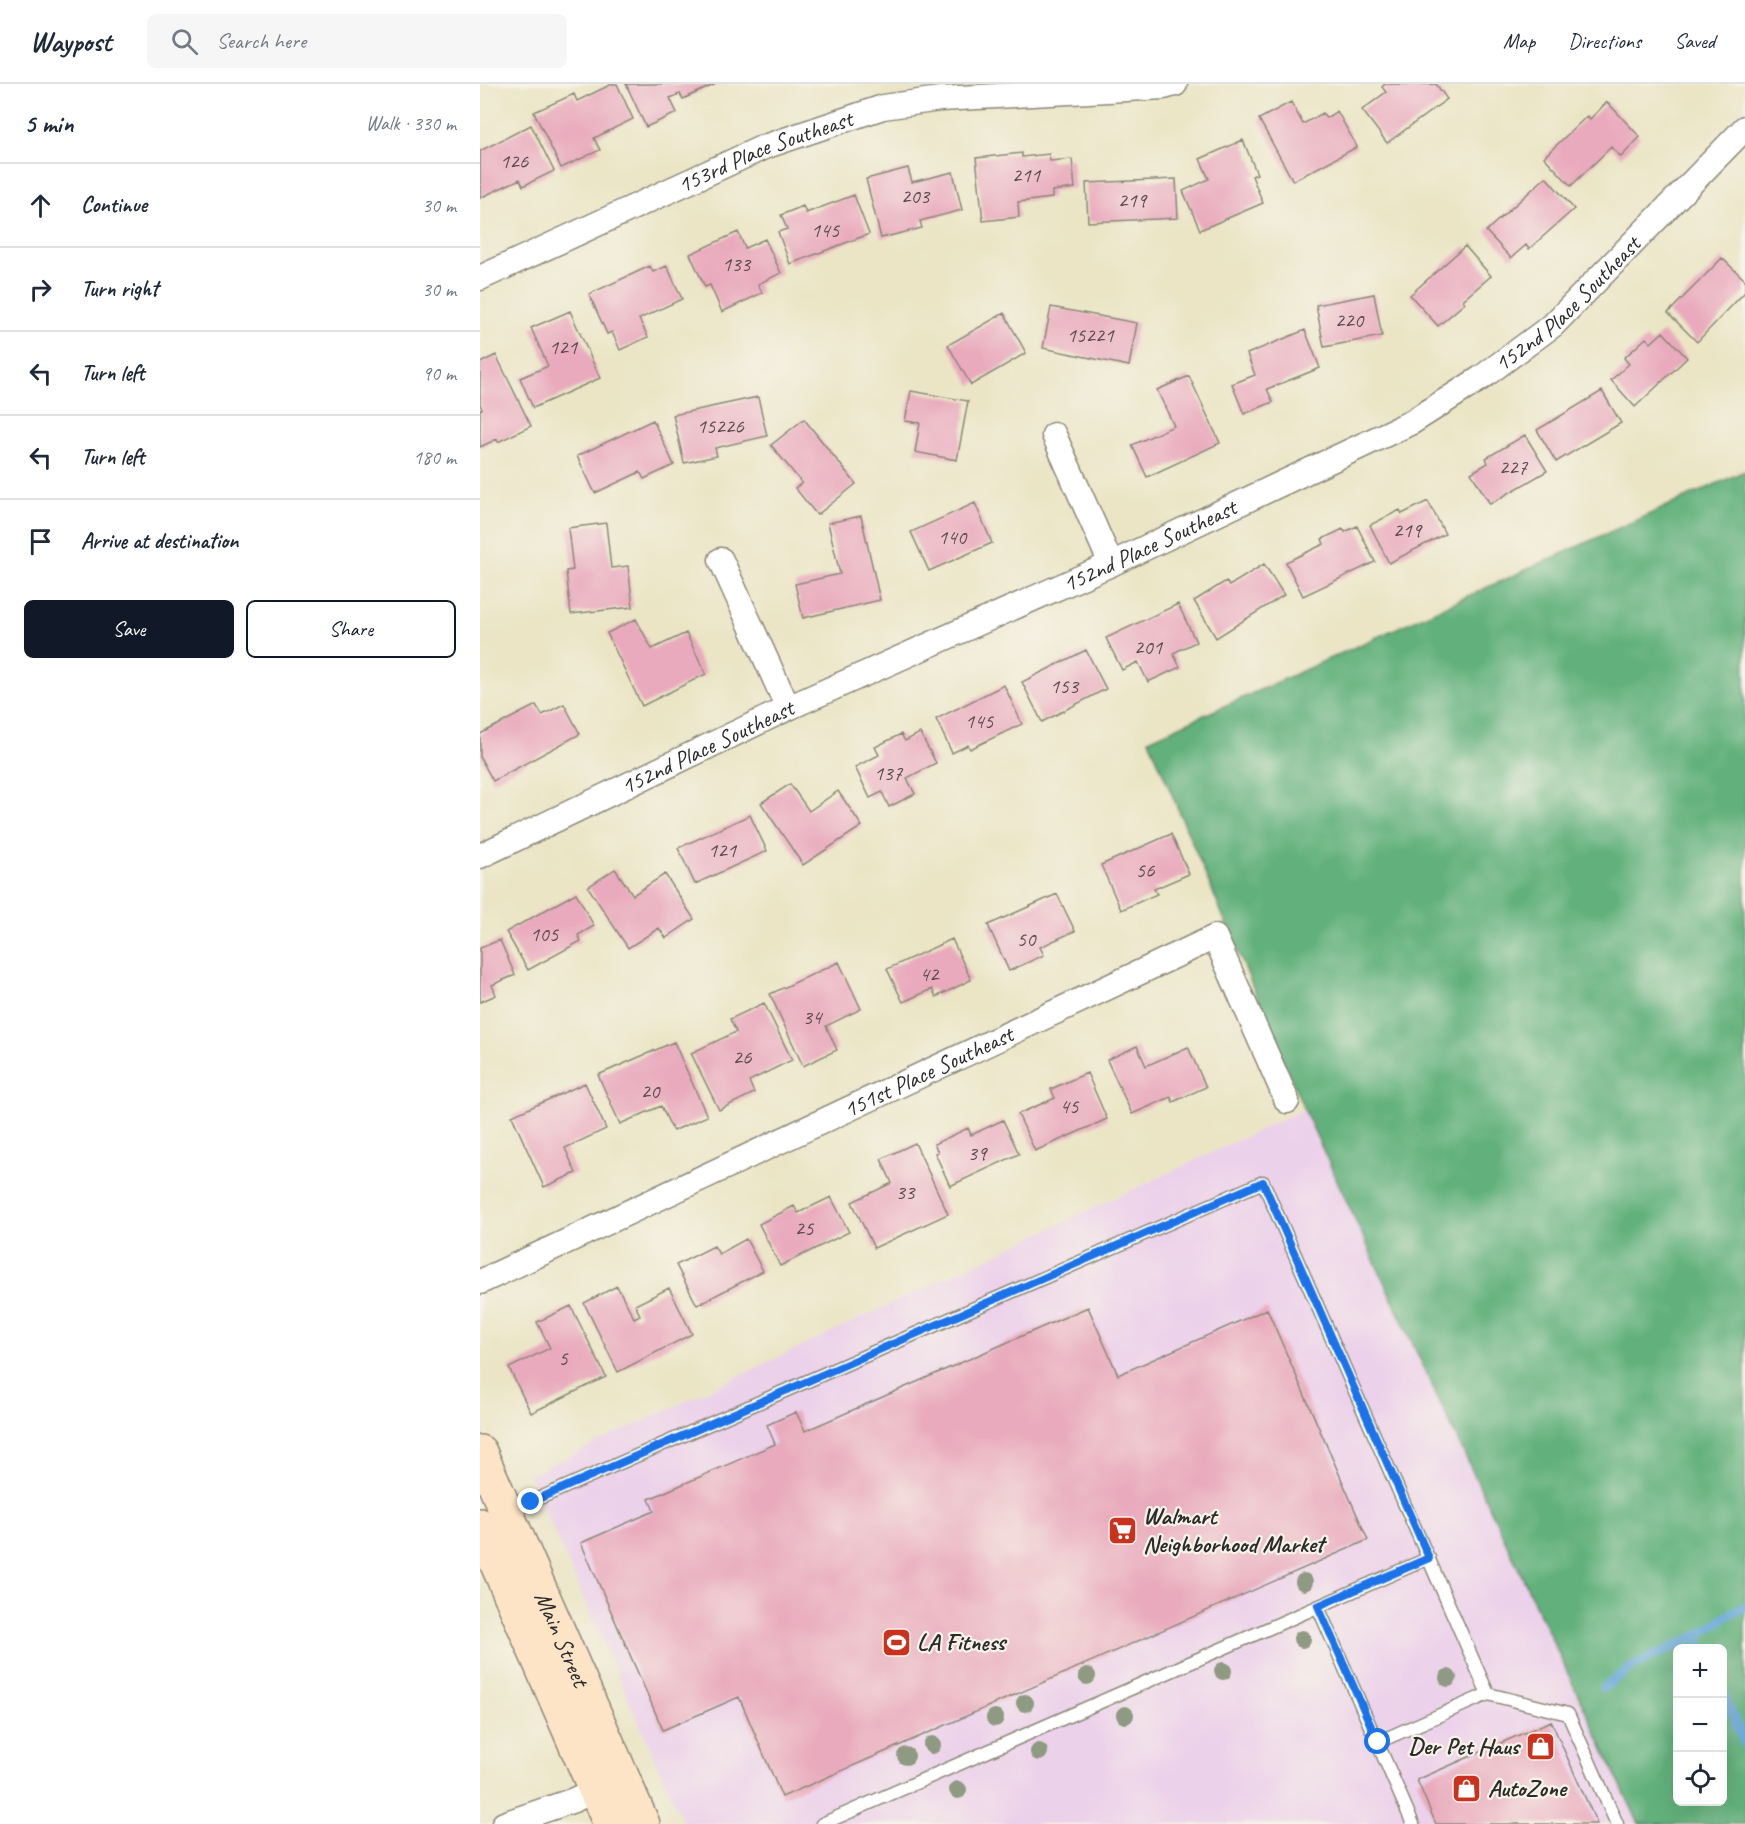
<!DOCTYPE html>
<meta charset="utf-8">
<style>
body{margin:0;font-family:Caveat,sans-serif;background:#f6f6f7;color:#1f2937}
.controls{position:absolute;right:18px;bottom:18px;display:grid;overflow:hidden;border-radius:9px;box-shadow:0 6px 24px #0002}
.controls button{width:54px;height:54px;display:grid;place-items:center;padding:0;border:0;border-bottom:2px solid #e0e1e3;background:#fff;color:#1f2937;font:30px sans-serif}
.stop{position:absolute;width:18px;height:18px;margin:-14px;border:4px solid #1a73e8;border-radius:50%;background:#fff}
.stop.end{background:#1a73e8;border-color:#fff;box-shadow:0 2px 6px #0008}
.list{margin:0;padding:0;list-style:none}
h2{display:flex;justify-content:space-between;align-items:center;height:78px;margin:0;padding:0 24px;font-size:26px}
h2 small{font-size:20px;font-weight:400;color:#747a83}
.list li{display:grid;grid-template-columns:39px 1fr auto;gap:18px;align-items:center;box-sizing:border-box;height:84px;padding:0 24px;border-top:2px solid #e0e1e3}
.list b{display:block;font-size:22px;white-space:nowrap}
.list em{font-size:20px;font-style:normal;color:#747a83}
.actions{display:flex;gap:12px;padding:18px 24px}
.actions a{flex:1;padding:14px 0;border:2px solid #111827;border-radius:9px;text-align:center;font-size:21px;color:#111827}
.actions .main{background:#111827;color:#fff}
.icon{flex:none;width:33px;height:33px;fill:none;stroke:currentColor;stroke-width:2;stroke-linecap:round;stroke-linejoin:round}
.map{position:relative;flex:none;width:1265px;height:1740px;overflow:hidden}
header{display:flex;align-items:center;gap:36px;box-sizing:border-box;height:84px;padding:0 30px;background:#fff;border-bottom:2px solid #e0e1e3}
header strong{font-size:28px}
nav{display:flex;gap:33px;margin-inline-start:auto;font-size:21px}
.search{width:420px;height:54px;background:#f6f6f7;display:flex;align-items:center;gap:15px;box-sizing:border-box;padding:0 21px;border-radius:9px;color:#747a83;font-size:22px}
main{display:flex}
aside{flex:1;background:#fff}
.map>svg:first-child{display:block}
.built{fill:#ecd1ea}
.forest{fill:#62b17c;stroke:#466e54;stroke-width:1.5;fill-rule:evenodd}
.lines{fill:none;stroke-linecap:round;stroke-linejoin:round}
.stream{stroke:#64a6d8;stroke-width:9}
.building{fill:#e9aabd}
.lane-casing{stroke:#8b8878;stroke-width:15}
.street-casing{stroke:#8b8878;stroke-width:27}
.secondary-casing{stroke:#8b8878;stroke-width:36}
.lane{stroke:#fff;stroke-width:12}
.street{stroke:#fff;stroke-width:24}
.secondary{stroke:#fee4c6;stroke-width:33}
.tree{fill:#8e9a82}
.route{stroke:#1a73e8;stroke-width:8}
.labels{text-anchor:middle;stroke-width:4.5;stroke-linejoin:round;paint-order:stroke}
.number-label{font-size:21px;fill:#5a4b50}
.street-label{font-size:24px;fill:#2b2b2b;stroke:#f7f3e8}
.poi-label{font-size:24px;font-weight:bold;fill:#2b2b2b;stroke:#f7f3e8;text-anchor:start}
</style>
<header>
<strong>Waypost</strong>
<div class="search"><svg class="icon" aria-label="search" viewBox="0 0 24 24"><circle cx="10" cy="10" r="6"/><path d="M15 15l6 6"/></svg>Search here</div>
<nav><a>Map</a><a>Directions</a><a>Saved</a></nav>
</header>
<main>
<aside>
<h2>5 min<small>Walk · 330 m</small></h2>
<ul class="list">
<li><svg class="icon" aria-label="ahead" viewBox="0 0 24 24"><path d="M12 20V5M6 11l6-6 6 6"/></svg><div><b>Continue</b></div><em>30 m</em></li>
<li><svg class="icon" aria-label="right" viewBox="0 0 24 24"><path d="M7 20v-9h11M14 6l5 5-5 5"/></svg><div><b>Turn right</b></div><em>30 m</em></li>
<li><svg class="icon" aria-label="left" viewBox="0 0 24 24"><path d="M17 20v-9H6M10 6l-5 5 5 5"/></svg><div><b>Turn left</b></div><em>90 m</em></li>
<li><svg class="icon" aria-label="left" viewBox="0 0 24 24"><path d="M17 20v-9H6M10 6l-5 5 5 5"/></svg><div><b>Turn left</b></div><em>180 m</em></li>
<li><svg class="icon" aria-label="arrive" viewBox="0 0 24 24"><path d="M6 21V4h12l-3 4 3 4H6"/></svg><div><b>Arrive at destination</b></div></li>
</ul>
<div class="actions"><a class="main">Save</a><a>Share</a></div>
</aside>
<div class="map">
<svg width="1265" height="1740" viewBox="0 0 1265 1740">
<rect width="100%" height="100%" fill="#f7f3e8"/>
<filter id="ink" filterUnits="userSpaceOnUse"><feTurbulence type="fractalNoise" baseFrequency=".0167" numOctaves="2"/><feDisplacementMap in="SourceGraphic" scale="12" xChannelSelector="R" yChannelSelector="G"/><feConvolveMatrix kernelMatrix="1 2 1 2 8 2 1 2 1" color-interpolation-filters="sRGB"/></filter>
<filter id="wash" filterUnits="userSpaceOnUse"><feTurbulence type="fractalNoise" baseFrequency=".008" numOctaves="4" result="noise"/><feDisplacementMap in="SourceGraphic" scale="24" xChannelSelector="R" yChannelSelector="G"/><feGaussianBlur stdDeviation="1.35" result="paint"/><feColorMatrix in="noise" values="0 0 0 0 0 0 0 0 0 0 0 0 0 0 0 0 0 1.4 0 .05"/><feComposite in="paint" operator="in"/></filter>
<g filter="url(#wash)">
<rect width="100%" height="100%" fill="#ebe5c6"/>
<path class="built" d="M 824,1025 L 957,1312 L 1159,1740 L 204,1740 L 49,1391 Z"/>
<path class="forest" d="M 1265,387 L 1265,1740 L 1159,1740 L 957,1312 L 824,1025 L 669,656 ZM 1198,1564 L 1242,1564 L 1242,1718 L 1198,1718 Z"/>
<g class="lines">
<path class="stream" d="M 1217,1552 L 1223,1564
M 1123,1604 L 1156,1580 L 1217,1552 L 1253,1528 L 1265,1523
M 1242,1607 L 1265,1661"/>
</g>
<g id="blocks">
<path class="building" d="M 132,0 L 137,0 L 153,35 L 114,54 L 120,66 L 81,84 L 54,28 L 94,10 L 97,17 Z
M 146,0 L 236,0 L 203,15 L 200,10 L 190,14 L 197,29 L 166,43 Z
M 905,0 L 956,0 L 967,15 L 907,59 L 882,26 L 906,8 L 902,3 Z
M 811,18 L 823,40 L 843,29 L 846,34 L 857,27 L 877,63 L 813,97 L 779,35 Z
M 1127,18 L 1160,53 L 1141,73 L 1131,63 L 1091,102 L 1064,73 L 1107,32 L 1110,35 Z
M 51,41 L 74,87 L 43,102 L 40,95 L 0,114 L 0,67 Z
M 763,56 L 777,90 L 772,92 L 783,119 L 720,146 L 703,107 L 729,95 L 720,75 Z
M 542,69 L 542,73 L 569,70 L 570,77 L 592,75 L 595,104 L 572,107 L 572,114 L 538,118 L 539,133 L 503,137 L 496,74 Z
M 428,84 L 432,98 L 473,88 L 482,126 L 440,137 L 442,144 L 401,154 L 386,95 Z
M 1066,93 L 1094,125 L 1049,165 L 1046,161 L 1031,174 L 1006,147 Z
M 696,95 L 698,134 L 608,138 L 606,99 Z
M 374,111 L 389,150 L 310,180 L 298,148 L 307,145 L 301,131 L 323,122 L 326,129 Z
M 258,148 L 265,164 L 285,155 L 301,189 L 278,200 L 282,209 L 242,228 L 230,201 L 225,203 L 210,170 Z
M 985,162 L 1011,192 L 983,216 L 985,219 L 958,242 L 930,211 Z
M 1242,174 L 1265,196 L 1265,208 L 1217,258 L 1188,229 Z
M 170,182 L 173,188 L 187,182 L 202,215 L 159,235 L 168,253 L 140,266 L 132,248 L 127,250 L 109,210 Z
M 894,210 L 902,252 L 844,263 L 836,221 Z
M 571,223 L 657,239 L 649,282 L 563,264 Z
M 90,227 L 120,294 L 53,324 L 40,294 L 68,282 L 51,244 Z
M 524,229 L 546,269 L 491,301 L 468,261 Z
M 825,246 L 840,284 L 787,305 L 793,318 L 764,330 L 752,300 L 775,291 L 767,270 Z
M 1183,248 L 1207,274 L 1155,323 L 1131,296 L 1149,280 L 1144,274 L 1166,254 L 1171,259 Z
M 16,271 L 51,342 L 18,358 L 17,355 L 0,363 L 0,326 L 2,325 L 0,320 L 0,279 Z
M 709,292 L 740,359 L 667,393 L 652,361 L 694,342 L 677,306 Z
M 431,307 L 488,317 L 477,376 L 435,368 L 440,339 L 425,337 Z
M 1122,307 L 1141,339 L 1076,378 L 1057,346 Z
M 278,313 L 287,352 L 235,364 L 237,372 L 204,379 L 193,331 Z
M 324,335 L 376,400 L 337,431 L 315,404 L 322,399 L 291,361 Z
M 173,336 L 194,381 L 164,395 L 160,388 L 115,409 L 97,372 Z
M 1045,351 L 1067,387 L 1010,420 L 991,389 L 1008,379 L 1006,374 Z
M 948,417 L 965,450 L 909,479 L 890,441 L 920,426 L 922,430 Z
M 495,419 L 512,459 L 449,487 L 431,448 Z
M 381,432 L 400,516 L 323,534 L 315,500 L 360,490 L 348,439 Z
M 126,439 L 131,484 L 148,482 L 153,523 L 91,530 L 86,487 L 93,486 L 88,444 Z
M 877,442 L 895,478 L 823,512 L 806,478 L 844,460 L 842,455 L 863,445 L 865,448 Z
M 784,480 L 804,511 L 736,554 L 714,517 L 746,497 L 749,502 Z
M 698,520 L 716,558 L 693,569 L 700,583 L 668,598 L 658,578 L 642,586 L 626,554 Z
M 156,535 L 172,565 L 206,549 L 226,590 L 162,622 L 127,549 Z
M 606,566 L 626,605 L 562,638 L 542,598 Z
M 524,601 L 542,640 L 490,665 L 488,661 L 472,669 L 456,635 Z
M 84,620 L 100,650 L 13,697 L 0,673 L 0,650 L 56,621 L 62,631 Z
M 440,649 L 456,679 L 427,694 L 435,710 L 409,723 L 402,708 L 390,714 L 375,683 L 399,671 L 395,663 L 421,650 L 425,657 Z
M 310,700 L 329,727 L 358,707 L 382,742 L 323,781 L 281,719 Z
M 270,731 L 287,767 L 215,800 L 198,764 Z
M 691,750 L 709,790 L 674,805 L 677,810 L 641,826 L 621,781 Z
M 135,785 L 153,811 L 185,790 L 214,835 L 186,854 L 179,844 L 148,864 L 108,803 Z
M 96,809 L 114,842 L 98,851 L 101,857 L 48,886 L 26,848 Z
M 577,810 L 595,847 L 560,863 L 564,871 L 529,887 L 508,841 Z
M 472,855 L 491,896 L 456,913 L 452,905 L 423,918 L 407,885 Z
M 20,856 L 35,891 L 12,901 L 16,911 L 0,918 L 0,864 Z
M 359,878 L 381,925 L 346,942 L 357,966 L 323,982 L 290,910 Z
M 284,919 L 312,976 L 269,997 L 274,1009 L 239,1026 L 211,969 L 256,948 L 250,935 Z
M 194,958 L 227,1032 L 193,1047 L 181,1022 L 140,1040 L 118,991 Z
M 657,962 L 666,982 L 708,963 L 726,1003 L 693,1018 L 691,1013 L 652,1030 L 627,976 Z
M 607,989 L 627,1035 L 555,1067 L 538,1030 L 575,1014 L 571,1005 Z
M 105,999 L 126,1045 L 85,1064 L 96,1089 L 64,1103 L 32,1032 Z
M 523,1036 L 539,1070 L 470,1102 L 455,1069 L 458,1068 L 454,1060 L 488,1044 L 491,1051 Z
M 435,1059 L 468,1130 L 394,1164 L 372,1118 L 412,1099 L 401,1075 Z
M 351,1113 L 369,1148 L 300,1182 L 279,1140 L 314,1122 L 318,1129 Z
M 266,1155 L 283,1187 L 217,1221 L 196,1181 L 234,1162 L 239,1170 Z
M 137,1202 L 154,1234 L 160,1231 L 155,1221 L 189,1204 L 212,1250 L 138,1288 L 104,1219 Z
M 91,1222 L 126,1293 L 51,1329 L 29,1284 L 70,1264 L 57,1238 Z
M 608,1223 L 638,1291 L 787,1225 L 888,1456 L 302,1713 L 259,1613 L 183,1646 L 101,1459 L 174,1427 L 169,1415 L 295,1360 L 287,1341 L 316,1328 L 325,1347 Z
M 1071,1637 L 1117,1740 L 956,1740 L 937,1696 Z"/>
</g>
</g>
<g filter="url(#ink)">
<use href="#blocks" fill-opacity="0" stroke="#8b8878" stroke-width="1.5"/>
<g class="lines">
<defs>
<path id="lane" d="M 28,1428 L 783,1098 L 1008,1610 L 1088,1630 L 1137,1740
M 838,1523 L 933,1740
M 898,1658 L 1008,1610
M 342,1740 L 949,1474"/>
<g id="street">
<path id="s1" d="M 0,194 L 284,63 L 403,23 L 460,15 L 684,3 L 695,0"/>
<path d="M 574,351 L 631,480"/>
<path d="M 241,476 L 308,624"/>
<path id="s2" d="M 0,772 L 308,624 L 631,480 L 932,338 L 1001,294 L 1073,241 L 1265,44"/>
<path id="s3" d="M 0,1198 L 735,853 L 807,1017"/>
<path d="M 24,1740 L 94,1716 L 115,1706"/>
</g>
<g id="secondary">
<path id="s4" d="M 0,1368 L 163,1740"/>
<path d="M 0,1441 L 130,1740"/>
</g>
</defs>
<use href="#lane" class="lane-casing"/>
<use href="#street" class="street-casing"/>
<use href="#secondary" class="secondary-casing"/>
<use href="#lane" class="lane"/>
<use href="#street" class="street"/>
<use href="#secondary" class="secondary"/>
</g>
<g class="tree">
<circle cx="824" cy="1498" r="9"/>
<circle cx="822" cy="1555" r="9"/>
<circle cx="743" cy="1587" r="9"/>
<circle cx="607" cy="1592" r="9"/>
<circle cx="968" cy="1594" r="9"/>
<circle cx="545" cy="1619" r="9"/>
<circle cx="645" cy="1631" r="9"/>
<circle cx="515" cy="1634" r="9"/>
<circle cx="452" cy="1661" r="9"/>
<circle cx="559" cy="1668" r="9"/>
<circle cx="426" cy="1672" r="9"/>
<circle cx="478" cy="1706" r="9"/>
</g>
</g>
<g class="lines" filter="url(#ink)">
<path class="route" d="M 51,1418 L 783,1098 L 949,1474 L 838,1522 L 898,1658"/>
</g>
<defs>
<symbol id="supermarket-square" viewBox="-11 -11 22 22"><rect x="-9" y="-9" width="18" height="18" rx="4" fill="#c8321e" stroke="#f7f3e8"/><path d="M-6-5.5h2.5l.6 2H6L4.5 2H-2.5L-4.4-4H-6ZM-1.5 3.2a1.3 1.3 0 1 0 .1 0ZM3 3.2a1.3 1.3 0 1 0 .1 0Z" fill="#fff"/></symbol>
<symbol id="stadium-square" viewBox="-11 -11 22 22"><rect x="-9" y="-9" width="18" height="18" rx="4" fill="#c8321e" stroke="#f7f3e8"/><path d="M0-5a6.5 5 0 1 0 0 10a6.5 5 0 1 0 0-10ZM-3.5-1.8h7v3.6h-7Z" fill="#fff"/></symbol>
<symbol id="shop-square" viewBox="-11 -11 22 22"><rect x="-9" y="-9" width="18" height="18" rx="4" fill="#c8321e" stroke="#f7f3e8"/><path d="M-5-2.5h2.3a2.7 3.5 0 0 1 5.4 0H5L5.5 6h-11ZM-1.5-2.5h3a1.5 2.3 0 0 0-3 0Z" fill="#fff"/></symbol>
</defs>
<g fill-rule="evenodd">
<use href="#supermarket-square" x="626" y="1430" width="33" height="33"/>
<use href="#stadium-square" x="400" y="1542" width="33" height="33"/>
<use href="#shop-square" x="1044" y="1646" width="33" height="33"/>
<use href="#shop-square" x="970" y="1688" width="33" height="33"/>
</g>
<g class="labels">
<g class="number-label">
<text x="34" y="84">126</text>
<text x="546" y="98">211</text>
<text x="435" y="119">203</text>
<text x="652" y="123">219</text>
<text x="345" y="153">145</text>
<text x="256" y="187">133</text>
<text x="869" y="243">220</text>
<text x="610" y="258">15221</text>
<text x="83" y="270">121</text>
<text x="240" y="349">15226</text>
<text x="1033" y="390">227</text>
<text x="927" y="453">219</text>
<text x="472" y="460">140</text>
<text x="668" y="570">201</text>
<text x="584" y="609">153</text>
<text x="499" y="644">145</text>
<text x="408" y="696">137</text>
<text x="242" y="773">121</text>
<text x="665" y="793">56</text>
<text x="64" y="857">105</text>
<text x="546" y="862">50</text>
<text x="449" y="897">42</text>
<text x="332" y="940">34</text>
<text x="262" y="980">26</text>
<text x="170" y="1014">20</text>
<text x="589" y="1029">45</text>
<text x="497" y="1076">39</text>
<text x="425" y="1115">33</text>
<text x="324" y="1151">25</text>
<text x="83" y="1281">5</text>
</g>
<g class="street-label">
<text dy="8" stroke="none"><textPath href="#s1" startOffset="312">153rd Place Southeast</textPath></text>
<text dy="8" stroke="none"><textPath href="#s2" startOffset="1224">152nd Place Southeast</textPath></text>
<text dy="8" stroke="none"><textPath href="#s2" startOffset="738">152nd Place Southeast</textPath></text>
<text dy="8" stroke="none"><textPath href="#s2" startOffset="252">152nd Place Southeast</textPath></text>
<text dy="8" stroke="none"><textPath href="#s3" startOffset="495">151st Place Southeast</textPath></text>
<text dy="8" stroke="none"><textPath href="#s4" startOffset="204">Main Street</textPath></text>
</g>
<g class="poi-label">
<text x="663" y="1440">Walmart<tspan x="663" dy="28">Neighborhood Market</tspan></text>
<text x="437" y="1566">LA Fitness</text>
<text x="1039" y="1670" text-anchor="end">Der Pet Haus</text>
<text x="1008" y="1712">AutoZone</text>
</g>
</g>
</svg>
<div class="controls">
<button>+</button>
<button>−</button>
<button><svg class="icon" aria-label="locate" viewBox="0 0 24 24"><circle cx="12" cy="12" r="6"/><path d="M12 2v4M12 18v4M2 12h4M18 12h4"/></svg></button>
</div>
<div class="stop" style="left:898px;top:1658px"></div>
<div class="stop end" style="left:51px;top:1418px"></div>
</div>
</main>
